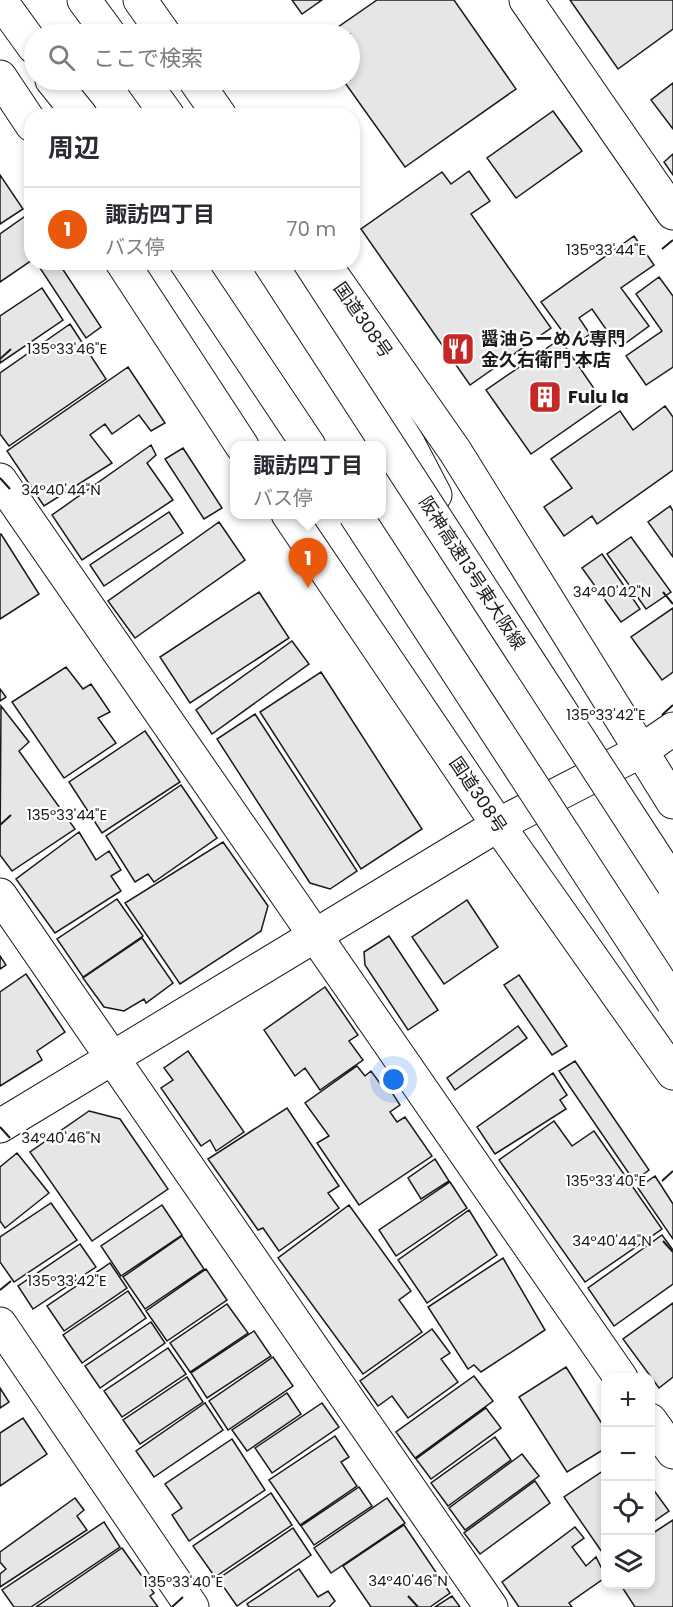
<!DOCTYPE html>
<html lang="ja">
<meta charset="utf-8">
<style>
body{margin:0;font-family:Poppins,"Noto Sans JP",sans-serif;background:#f2f2f3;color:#2b2b33}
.controls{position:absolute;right:18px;bottom:18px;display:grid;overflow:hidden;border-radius:12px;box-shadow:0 3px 9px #0003}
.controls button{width:54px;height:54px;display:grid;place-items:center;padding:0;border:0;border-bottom:2px solid #e1e1e2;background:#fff;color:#2b2b33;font:30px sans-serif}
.you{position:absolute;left:394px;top:1080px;width:21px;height:21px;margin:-15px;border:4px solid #fff;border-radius:50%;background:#1a73e8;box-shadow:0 0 0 9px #1a73e833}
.badge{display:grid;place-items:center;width:39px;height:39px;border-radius:50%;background:#ea580c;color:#fff;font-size:20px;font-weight:700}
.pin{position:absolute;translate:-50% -50px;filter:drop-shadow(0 2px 3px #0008)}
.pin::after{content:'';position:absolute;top:32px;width:21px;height:18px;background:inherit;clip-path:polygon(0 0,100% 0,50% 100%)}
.popup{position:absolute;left:230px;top:441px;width:156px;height:78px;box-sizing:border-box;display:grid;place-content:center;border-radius:12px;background:#fff;filter:drop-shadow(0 2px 4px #0005);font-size:20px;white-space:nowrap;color:#7c7c81}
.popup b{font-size:22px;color:#2b2b33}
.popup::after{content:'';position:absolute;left:50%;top:100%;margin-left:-12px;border:12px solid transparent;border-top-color:#fff}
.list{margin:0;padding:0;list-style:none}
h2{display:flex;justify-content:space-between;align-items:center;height:78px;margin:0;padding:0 24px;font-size:26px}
h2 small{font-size:20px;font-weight:400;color:#7c7c81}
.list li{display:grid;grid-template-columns:39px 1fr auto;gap:18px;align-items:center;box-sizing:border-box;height:84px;padding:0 24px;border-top:2px solid #e1e1e2}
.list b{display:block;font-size:22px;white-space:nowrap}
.list p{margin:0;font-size:20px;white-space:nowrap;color:#7c7c81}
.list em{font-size:20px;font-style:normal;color:#7c7c81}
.icon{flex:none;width:33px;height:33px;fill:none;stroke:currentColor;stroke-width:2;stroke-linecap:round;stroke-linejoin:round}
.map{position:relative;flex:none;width:673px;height:1607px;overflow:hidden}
.search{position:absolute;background:#fff;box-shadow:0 3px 9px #0003;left:24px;top:24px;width:336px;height:66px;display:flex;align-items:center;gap:15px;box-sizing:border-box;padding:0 21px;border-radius:33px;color:#7c7c81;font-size:22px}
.panel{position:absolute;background:#fff;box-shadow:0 3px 9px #0003;left:24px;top:108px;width:336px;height:162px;border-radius:24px}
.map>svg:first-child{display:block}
.building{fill:#e6e6e6;stroke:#1a1a1a;stroke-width:1.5}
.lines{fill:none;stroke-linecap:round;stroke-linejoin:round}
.minor-casing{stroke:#1a1a1a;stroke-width:35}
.highway-casing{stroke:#1a1a1a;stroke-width:35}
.minor{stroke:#fff;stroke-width:33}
.highway{stroke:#fff;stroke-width:33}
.highway-bridge-casing{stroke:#1a1a1a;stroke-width:35;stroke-linecap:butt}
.highway-bridge{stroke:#fff;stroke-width:33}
.ticks{fill:none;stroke:#1a1a1a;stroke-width:2}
.labels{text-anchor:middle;stroke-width:4.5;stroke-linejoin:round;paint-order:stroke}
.street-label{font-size:18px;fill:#1a1a1a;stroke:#fff}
.poi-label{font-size:18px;font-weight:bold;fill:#1a1a1a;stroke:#fff;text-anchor:start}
.ticks-label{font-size:15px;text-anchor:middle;fill:#1a1a1a;stroke:#fff;stroke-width:4.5;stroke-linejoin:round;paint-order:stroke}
</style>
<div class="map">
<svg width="673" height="1607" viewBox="0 0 673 1607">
<rect width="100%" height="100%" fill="#fff"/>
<path class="building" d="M 292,0 L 322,0 L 302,14 Z
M 377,0 L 454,0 L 516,89 L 405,167 L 343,80 L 350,80 L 350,34 L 328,34 Z
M 570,0 L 673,0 L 673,29 L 618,69 Z
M 673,83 L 673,129 L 651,100 Z
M 553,111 L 582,151 L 516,198 L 487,158 Z
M 673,154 L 673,175 L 664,162 Z
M 469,171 L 490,201 L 471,214 L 551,328 L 470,385 L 361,229 L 442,172 L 451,184 Z
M 0,175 L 23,209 L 0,224 Z
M 24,217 L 32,227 L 32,260 L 0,282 L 0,234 Z
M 634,236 L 654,265 L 621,288 L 649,326 L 619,348 L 592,309 L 579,318 L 590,334 L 573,346 L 541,302 Z
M 42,262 L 58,262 L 101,327 L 86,338 L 38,265 Z
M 659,277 L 673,296 L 673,367 L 646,385 L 626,356 L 662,331 L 636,294 Z
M 42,288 L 63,320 L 0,363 L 0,316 Z
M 70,324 L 106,379 L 9,446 L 0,434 L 0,373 Z
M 560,339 L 604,403 L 531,454 L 486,390 Z
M 128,367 L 165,423 L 151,431 L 139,415 L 112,434 L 105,424 L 90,435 L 112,463 L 44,506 L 7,451 Z
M 665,406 L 673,417 L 673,470 L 597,524 L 592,516 L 564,536 L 544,507 L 572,488 L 551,459 L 620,411 L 633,430 Z
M 151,445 L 156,455 L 147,463 L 173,500 L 82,560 L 52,515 Z
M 183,448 L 222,508 L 204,519 L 165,459 Z
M 670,506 L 673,511 L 673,557 L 648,522 Z
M 169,512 L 183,533 L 104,586 L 90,565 Z
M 219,522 L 245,560 L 135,638 L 108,601 Z
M 1,534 L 39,594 L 0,619 L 0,535 Z
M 631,537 L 671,592 L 646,609 L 607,554 Z
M 602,554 L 640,609 L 621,622 L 582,568 Z
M 259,592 L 289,638 L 190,703 L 160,657 Z
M 673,608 L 673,672 L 662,680 L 631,637 Z
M 292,641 L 309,664 L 212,734 L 196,710 Z
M 66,667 L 83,689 L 91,684 L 110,712 L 98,718 L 116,743 L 64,778 L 12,702 Z
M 321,672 L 422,829 L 361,869 L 260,712 Z
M 0,689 L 6,697 L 0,701 Z
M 1,706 L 29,742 L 19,751 L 75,829 L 12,871 L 0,855 Z
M 255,714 L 357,871 L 330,889 L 310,883 L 217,739 Z
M 145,731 L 180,782 L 102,833 L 69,782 Z
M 181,785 L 217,838 L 154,882 L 148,874 L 135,882 L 106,836 Z
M 79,832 L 96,860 L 109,851 L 121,870 L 111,876 L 121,891 L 55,933 L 16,879 Z
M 223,842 L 268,906 L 261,931 L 180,984 L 125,903 Z
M 117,899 L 143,936 L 83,977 L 57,939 Z
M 467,900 L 498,947 L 444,984 L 412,937 Z
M 389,936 L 438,1010 L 408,1030 L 365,965 L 364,952 Z
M 142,938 L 173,983 L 146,1003 L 144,999 L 124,1011 L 104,1007 L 83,978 Z
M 0,956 L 6,965 L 0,969 Z
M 26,974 L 65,1032 L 37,1051 L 42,1060 L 0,1086 L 0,992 Z
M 519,975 L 567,1046 L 552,1055 L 504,985 Z
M 325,987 L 358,1035 L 349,1041 L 363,1060 L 320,1090 L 305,1068 L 295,1076 L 264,1030 Z
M 518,1026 L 527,1038 L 455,1090 L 447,1078 Z
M 188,1051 L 244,1132 L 216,1151 L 210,1140 L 201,1146 L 161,1088 L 173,1080 L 164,1068 Z
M 575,1061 L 649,1170 L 634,1181 L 559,1071 Z
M 357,1066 L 365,1076 L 371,1071 L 382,1086 L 386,1083 L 400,1105 L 390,1112 L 397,1122 L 405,1117 L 432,1156 L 359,1205 L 317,1143 L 329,1136 L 305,1103 Z
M 553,1073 L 567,1095 L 560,1100 L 566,1109 L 495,1154 L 477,1127 Z
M 287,1108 L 339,1186 L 328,1193 L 339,1208 L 279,1251 L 263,1228 L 258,1230 L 208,1159 Z
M 89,1111 L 120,1119 L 168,1189 L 92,1241 L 30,1152 Z
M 554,1121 L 572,1146 L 594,1131 L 662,1229 L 585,1282 L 499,1160 Z
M 17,1153 L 49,1193 L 5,1228 L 0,1221 L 0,1167 Z
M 435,1159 L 449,1181 L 421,1199 L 408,1178 Z
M 655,1176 L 673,1204 L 673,1239 L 638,1188 Z
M 450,1182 L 467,1208 L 396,1256 L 379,1230 Z
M 51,1203 L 77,1240 L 14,1282 L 0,1262 L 0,1237 Z
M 162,1205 L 182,1235 L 121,1276 L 101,1246 Z
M 349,1205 L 411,1291 L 399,1300 L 422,1332 L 363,1374 L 278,1258 Z
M 469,1210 L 497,1255 L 427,1303 L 398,1260 Z
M 662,1235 L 673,1250 L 673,1284 L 614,1326 L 588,1288 Z
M 182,1236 L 204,1269 L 145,1309 L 123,1277 Z
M 80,1244 L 96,1267 L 33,1309 L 18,1286 Z
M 503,1258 L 545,1330 L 481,1372 L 474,1365 L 468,1369 L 428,1307 Z
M 110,1263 L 127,1288 L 64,1331 L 47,1306 Z
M 206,1269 L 227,1300 L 167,1341 L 146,1311 Z
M 128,1291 L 146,1318 L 82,1363 L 63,1335 Z
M 673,1303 L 673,1377 L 659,1388 L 623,1339 Z
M 227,1304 L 248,1333 L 190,1372 L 170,1343 Z
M 151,1322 L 165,1343 L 100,1388 L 85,1366 Z
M 432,1329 L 450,1353 L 441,1359 L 458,1382 L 408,1418 L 392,1396 L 378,1406 L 360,1381 Z
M 254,1331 L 271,1356 L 207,1398 L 191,1373 Z
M 168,1348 L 186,1374 L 122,1417 L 104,1391 Z
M 273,1357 L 293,1386 L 228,1430 L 209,1401 Z
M 566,1367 L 606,1430 L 606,1448 L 567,1472 L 519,1397 Z
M 474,1376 L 493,1401 L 415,1458 L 396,1432 Z
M 187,1377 L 203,1402 L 140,1444 L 123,1420 Z
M 0,1388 L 9,1402 L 0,1408 Z
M 287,1393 L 301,1414 L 247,1451 L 232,1430 Z
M 205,1403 L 223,1430 L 154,1477 L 136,1451 Z
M 322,1403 L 339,1427 L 272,1473 L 255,1448 Z
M 486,1408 L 501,1428 L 431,1479 L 416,1459 Z
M 23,1418 L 47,1454 L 0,1486 L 0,1433 Z
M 335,1436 L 349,1457 L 341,1462 L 357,1486 L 300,1525 L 269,1480 Z
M 495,1437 L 511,1460 L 448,1506 L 431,1483 Z
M 232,1439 L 265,1490 L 189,1541 L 172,1515 L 182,1508 L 165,1484 Z
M 522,1454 L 539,1476 L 465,1530 L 449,1508 Z
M 606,1469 L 606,1555 L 604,1555 L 564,1497 Z
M 535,1481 L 550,1503 L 480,1554 L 464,1533 Z
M 650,1485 L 669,1511 L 650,1524 Z
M 359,1487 L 372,1506 L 314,1545 L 301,1526 Z
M 271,1493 L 292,1525 L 215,1577 L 193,1546 Z
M 75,1498 L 84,1510 L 77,1516 L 87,1530 L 0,1587 L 0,1574 L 6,1569 L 0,1562 L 0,1552 Z
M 387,1498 L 405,1523 L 331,1573 L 314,1548 Z
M 673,1520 L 673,1607 L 635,1607 L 620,1584 L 650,1584 L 650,1535 Z
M 104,1522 L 120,1547 L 31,1607 L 14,1607 L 2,1590 Z
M 404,1525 L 450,1593 L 430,1607 L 371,1607 L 343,1566 Z
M 575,1527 L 584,1538 L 572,1547 L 586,1566 L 596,1557 L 606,1577 L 569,1603 L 572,1607 L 519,1607 L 502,1582 Z
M 293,1528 L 311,1555 L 237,1606 L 218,1579 Z
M 122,1548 L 154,1593 L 150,1596 L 158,1607 L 36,1607 Z
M 299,1569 L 318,1597 L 328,1591 L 335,1601 L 329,1607 L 249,1607 L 247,1604 Z
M 452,1596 L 460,1607 L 435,1607 Z"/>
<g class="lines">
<defs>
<path id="minor" d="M 526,0 L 673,213
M 0,480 L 621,1378
M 0,895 L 491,1607
M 0,1126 L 498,825 L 641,751 L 673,729
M 0,1324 L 192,1607
M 650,1420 L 673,1452"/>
<path id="highway" d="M 0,0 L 34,47
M 84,0 L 109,34
M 140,0 L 164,34
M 0,77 L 32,125
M 52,80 L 81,116
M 142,80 L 168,116
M 195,80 L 220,116
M 122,262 L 242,446
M 186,262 L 309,446
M 295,262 L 409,445 L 435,495
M 323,262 L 455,451 L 673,802
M 288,514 L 498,825 L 673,1073"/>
</defs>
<use href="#minor" class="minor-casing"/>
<use href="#highway" class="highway-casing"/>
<use href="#minor" class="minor"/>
<use href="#highway" class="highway"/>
<defs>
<path id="highway-bridge" d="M 269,262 L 673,884
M 355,514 L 673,1002"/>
</defs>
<use href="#highway-bridge" class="highway-bridge-casing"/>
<use href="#highway-bridge" class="highway-bridge"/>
</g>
<path class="ticks" d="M 662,249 L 673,240M 0,359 L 11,349M 0,478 L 10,489M 663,592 L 673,604M 662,715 L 673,705M 0,825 L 11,815M 0,1127 L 10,1138M 662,1181 L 673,1171M 663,1241 L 673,1252M 0,1290 L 11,1281M 408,1596 L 418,1607M 172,1607 L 183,1597"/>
<defs>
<symbol id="restaurant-square" viewBox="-11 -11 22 22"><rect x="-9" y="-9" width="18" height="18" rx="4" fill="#c62828" stroke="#fff"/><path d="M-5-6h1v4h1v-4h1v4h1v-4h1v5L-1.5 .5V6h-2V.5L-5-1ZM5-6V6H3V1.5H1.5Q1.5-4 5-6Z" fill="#fff"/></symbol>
<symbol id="building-square" viewBox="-11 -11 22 22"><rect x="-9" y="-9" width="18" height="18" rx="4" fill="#c62828" stroke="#fff"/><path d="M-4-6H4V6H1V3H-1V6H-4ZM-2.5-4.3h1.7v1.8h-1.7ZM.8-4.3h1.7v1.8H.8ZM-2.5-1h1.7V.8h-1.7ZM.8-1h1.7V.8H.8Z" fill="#fff"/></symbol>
</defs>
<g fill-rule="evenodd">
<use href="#restaurant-square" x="439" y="330" width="38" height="38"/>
<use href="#building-square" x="526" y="378" width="38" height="38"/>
</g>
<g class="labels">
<g class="street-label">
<text transform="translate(363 320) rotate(55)" y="6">国道308号</text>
<text transform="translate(472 573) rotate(57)" y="6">阪神高速13号東大阪線</text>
<text transform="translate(478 795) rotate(56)" y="6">国道308号</text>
</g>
<g class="poi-label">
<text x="481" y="345">醤油らーめん専門<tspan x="481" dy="21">金久右衛門 本店</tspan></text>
<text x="568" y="403">Fulu la</text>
</g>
</g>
<g class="ticks-label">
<text x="606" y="255">135°33'44"E</text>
<text x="67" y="354">135°33'46"E</text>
<text x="61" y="495">34°40'44"N</text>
<text x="612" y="597">34°40'42"N</text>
<text x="606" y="720">135°33'42"E</text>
<text x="67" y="820">135°33'44"E</text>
<text x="61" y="1143">34°40'46"N</text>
<text x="606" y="1186">135°33'40"E</text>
<text x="612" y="1246">34°40'44"N</text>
<text x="67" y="1286">135°33'42"E</text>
<text x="408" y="1586">34°40'46"N</text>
<text x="183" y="1587">135°33'40"E</text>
</g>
</svg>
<div class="controls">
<button>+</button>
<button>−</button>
<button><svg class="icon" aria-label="locate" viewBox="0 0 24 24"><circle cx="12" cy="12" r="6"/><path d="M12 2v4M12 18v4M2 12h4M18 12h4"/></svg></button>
<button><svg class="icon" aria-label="layers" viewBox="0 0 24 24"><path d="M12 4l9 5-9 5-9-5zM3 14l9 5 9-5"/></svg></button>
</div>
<div class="you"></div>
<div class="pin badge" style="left:308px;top:588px">1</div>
<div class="popup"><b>諏訪四丁目</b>バス停</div>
<div class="search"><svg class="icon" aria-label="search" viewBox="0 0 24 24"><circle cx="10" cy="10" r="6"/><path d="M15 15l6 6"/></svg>ここで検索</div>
<section class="panel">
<h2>周辺<small></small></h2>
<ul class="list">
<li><span class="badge">1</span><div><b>諏訪四丁目</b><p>バス停</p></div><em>70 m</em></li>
</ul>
</section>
</div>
